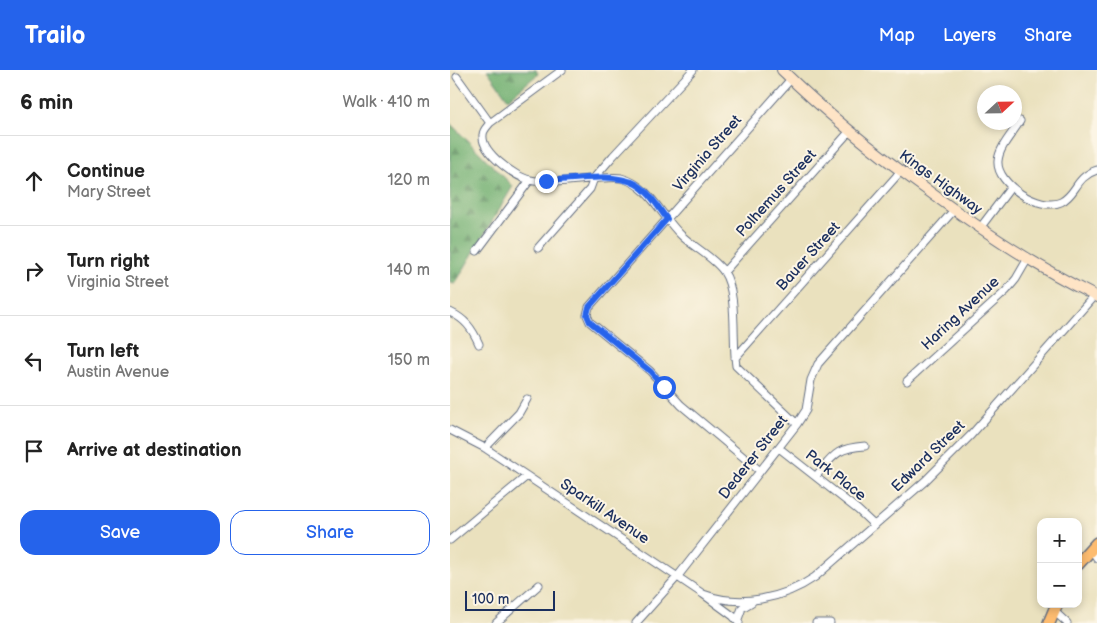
<!DOCTYPE html>
<meta charset="utf-8">
<style>
body{margin:0;font-family:"Balsamiq Sans",sans-serif;background:#f6f6f6;color:#222}
.controls{position:absolute;right:15px;bottom:15px;display:grid;overflow:hidden;border-radius:10px;box-shadow:0 2px 8px #0003}
.controls button{width:45px;height:45px;display:grid;place-items:center;padding:0;border:0;border-bottom:1px solid #e0e0e0;background:#fff;color:#222;font:25px sans-serif}
.compass{position:absolute;left:527px;top:15px;width:45px;height:45px;border-radius:50%;background:#fff;box-shadow:0 2px 8px #0003;rotate:68deg}
.scale{position:absolute;left:15px;bottom:12px;width:90px;box-sizing:border-box;padding-left:5px;border:2px solid #1b2f5e;border-top:0;font-size:14px;line-height:18px;white-space:nowrap;color:#1b2f5e;-webkit-text-stroke:4px #fcf5e5;paint-order:stroke}
.stop{position:absolute;width:15px;height:15px;margin:-11px;border:4px solid #2563eb;border-radius:50%;background:#fff}
.stop.end{background:#2563eb;border-color:#fff;box-shadow:0 1px 5px #0008}
.list{margin:0;padding:0;list-style:none}
h2{display:flex;justify-content:space-between;align-items:center;height:65px;margin:0;padding:0 20px;font-size:21px}
h2 small{font-size:16px;font-weight:400;color:#767676}
.list li{display:grid;grid-template-columns:32px 1fr auto;gap:15px;align-items:center;box-sizing:border-box;height:90px;padding:0 20px;border-top:1px solid #e0e0e0}
.list b{display:block;font-size:19px;white-space:nowrap}
.list p{margin:0;font-size:16px;white-space:nowrap;color:#767676}
.list em{font-size:16px;font-style:normal;color:#767676}
.actions{display:flex;gap:10px;padding:15px 20px}
.actions a{flex:1;padding:11px 0;border:1px solid #2563eb;border-radius:15px;text-align:center;font-size:18px;color:#2563eb}
.actions .main{background:#2563eb;color:#fff}
.icon{flex:none;width:28px;height:28px;fill:none;stroke:currentColor;stroke-width:2;stroke-linecap:round;stroke-linejoin:round}
.map{position:relative;flex:none;width:647px;height:553px;overflow:hidden}
header{display:flex;align-items:center;gap:30px;box-sizing:border-box;height:70px;padding:0 25px;background:#2563eb;color:#fff}
header strong{font-size:24px}
nav{display:flex;gap:28px;margin-inline-start:auto;font-size:18px}
main{display:flex}
aside{flex:1;background:#fff}
.map>svg:first-child{display:block}
.forest{fill:url(#forest-firs);stroke:#467068}
.lines{fill:none;stroke-linecap:round;stroke-linejoin:round}
.street-casing{stroke:#636d80;stroke-width:9}
.secondary-casing{stroke:#636d80;stroke-width:12}
.primary-casing{stroke:#636d80;stroke-width:14}
.street{stroke:#fff;stroke-width:7}
.secondary{stroke:#fee4c6;stroke-width:10}
.primary{stroke:#fdbc70;stroke-width:11}
.route{stroke:#2563eb;stroke-width:6}
.labels{text-anchor:middle;stroke-width:4;stroke-linejoin:round;paint-order:stroke}
.street-label{font-size:15px;fill:#1b2f5e;stroke:#fcf5e5}
</style>
<header>
<strong>Trailo</strong>
<nav><a>Map</a><a>Layers</a><a>Share</a></nav>
</header>
<main>
<aside>
<h2>6 min<small>Walk · 410 m</small></h2>
<ul class="list">
<li><svg class="icon" aria-label="ahead" viewBox="0 0 24 24"><path d="M12 20V5M6 11l6-6 6 6"/></svg><div><b>Continue</b><p>Mary Street</p></div><em>120 m</em></li>
<li><svg class="icon" aria-label="right" viewBox="0 0 24 24"><path d="M7 20v-9h11M14 6l5 5-5 5"/></svg><div><b>Turn right</b><p>Virginia Street</p></div><em>140 m</em></li>
<li><svg class="icon" aria-label="left" viewBox="0 0 24 24"><path d="M17 20v-9H6M10 6l-5 5 5 5"/></svg><div><b>Turn left</b><p>Austin Avenue</p></div><em>150 m</em></li>
<li><svg class="icon" aria-label="arrive" viewBox="0 0 24 24"><path d="M6 21V4h12l-3 4 3 4H6"/></svg><div><b>Arrive at destination</b></div></li>
</ul>
<div class="actions"><a class="main">Save</a><a>Share</a></div>
</aside>
<div class="map">
<svg width="647" height="553" viewBox="0 0 647 553">
<defs>
<pattern id="forest-firs" width="22" height="20" patternUnits="userSpaceOnUse" patternTransform="scale(1.25)"><rect width="22" height="20" fill="#72b072"/><path d="M5 1l3.5 6h-7zM16 11l3.5 6h-7z" fill="#5d9061"/></pattern>
</defs>
<rect width="100%" height="100%" fill="#fcf5e5"/>
<filter id="ink" filterUnits="userSpaceOnUse"><feTurbulence type="fractalNoise" baseFrequency=".02" numOctaves="2"/><feDisplacementMap in="SourceGraphic" scale="10" xChannelSelector="R" yChannelSelector="G"/><feConvolveMatrix kernelMatrix="1 2 1 2 8 2 1 2 1" color-interpolation-filters="sRGB"/></filter>
<filter id="wash" filterUnits="userSpaceOnUse"><feTurbulence type="fractalNoise" baseFrequency=".0096" numOctaves="4" result="noise"/><feDisplacementMap in="SourceGraphic" scale="20" xChannelSelector="R" yChannelSelector="G"/><feGaussianBlur stdDeviation="1.12" result="paint"/><feColorMatrix in="noise" values="0 0 0 0 0 0 0 0 0 0 0 0 0 0 0 0 0 1.4 0 .05"/><feComposite in="paint" operator="in"/></filter>
<g filter="url(#wash)">
<rect width="100%" height="100%" fill="#eae1be"/>
<path class="forest" d="M 37,0 L 86,0 L 88,4 L 58,29 Z
M 0,53 L 63,116 L 5,214 L 0,213 Z"/>
</g>
<g filter="url(#ink)">
<g class="lines">
<defs>
<path id="street" d="M 112,0 L 40,53 C 37,57 33,60 33,65 C 31,82 65,107 80,110 C 101,115 130,109 152,108 C 158,108 166,107 171,108 C 200,115 211,146 231,165 C 243,177 265,188 274,202 C 288,223 282,271 286,296 L 347,354
M 7,7 L 40,53
M 570,51 C 563,63 549,77 548,91 C 546,114 590,142 611,132 C 627,124 625,107 647,100
M 530,158 L 561,117
M 88,178 L 140,119 L 144,108 L 163,86 L 243,0
M 27,181 L 80,110
M 274,202 L 399,62
M 0,242 C 15,249 22,258 29,274
M 285,288 L 451,101
M 457,311 L 556,221 L 566,209 L 577,190
M 0,360 L 35,378 L 77,406 L 253,524 L 283,546 L 289,553
M 35,378 L 69,343 L 77,329
M 329,378 L 408,440 L 424,455
M 310,401 L 231,335 L 200,301 L 140,252 L 137,245 L 139,237 L 341,9
M 366,406 C 384,385 386,378 415,376
M 0,470 L 77,406
M 641,479 L 647,488
M 253,524 C 290,538 333,529 365,507 L 475,411 L 521,365 L 644,226
M 604,541 L 617,553
M 288,549 L 292,538 L 302,532
M 46,553 L 89,515
M 186,553 L 228,506 L 347,354 L 356,340 L 361,310 L 368,294 L 504,140
M 366,553 L 380,553"/>
<path id="secondary" d="M 332,0 C 376,43 423,81 473,117 C 530,159 583,195 647,227"/>
<path id="primary" d="M 628,494 L 647,473
M 599,553 L 607,534"/>
</defs>
<use href="#street" class="street-casing"/>
<use href="#secondary" class="secondary-casing"/>
<use href="#primary" class="primary-casing"/>
<use href="#street" class="street"/>
<use href="#secondary" class="secondary"/>
<use href="#primary" class="primary"/>
</g>
</g>
<g class="lines" filter="url(#ink)">
<path class="route" d="M 96,111 C 121,110 163,102 186,114 C 199,121 208,137 217,149 L 139,237 L 137,245 L 140,252 L 200,301 L 214,317"/>
</g>
<g class="labels">
<g class="street-label">
<text transform="translate(257 83) rotate(-49)" y="5">Virginia Street</text>
<text transform="translate(491 112) rotate(36)" y="5">Kings Highway</text>
<text transform="translate(326 123) rotate(-48)" y="5">Polhemus Street</text>
<text transform="translate(358 186) rotate(-48)" y="5">Bauer Street</text>
<text transform="translate(510 243) rotate(-43)" y="5">Haring Avenue</text>
<text transform="translate(478 386) rotate(-44)" y="5">Edward Street</text>
<text transform="translate(303 387) rotate(-52)" y="5">Dederer Street</text>
<text transform="translate(386 405) rotate(38)" y="5">Park Place</text>
<text transform="translate(155 441) rotate(34)" y="5">Sparkill Avenue</text>
</g>
</g>
</svg>
<div class="controls">
<button>+</button>
<button>−</button>
</div>
<svg class="compass" viewBox="-18 -18 36 36"><path d="M0-13l5 13h-10z" fill="#e53935"/><path d="M0 13l5-13h-10z" fill="#767676"/></svg>
<div class="scale">100 m</div>
<div class="stop" style="left:214px;top:317px"></div>
<div class="stop end" style="left:96px;top:111px"></div>
</div>
</main>
